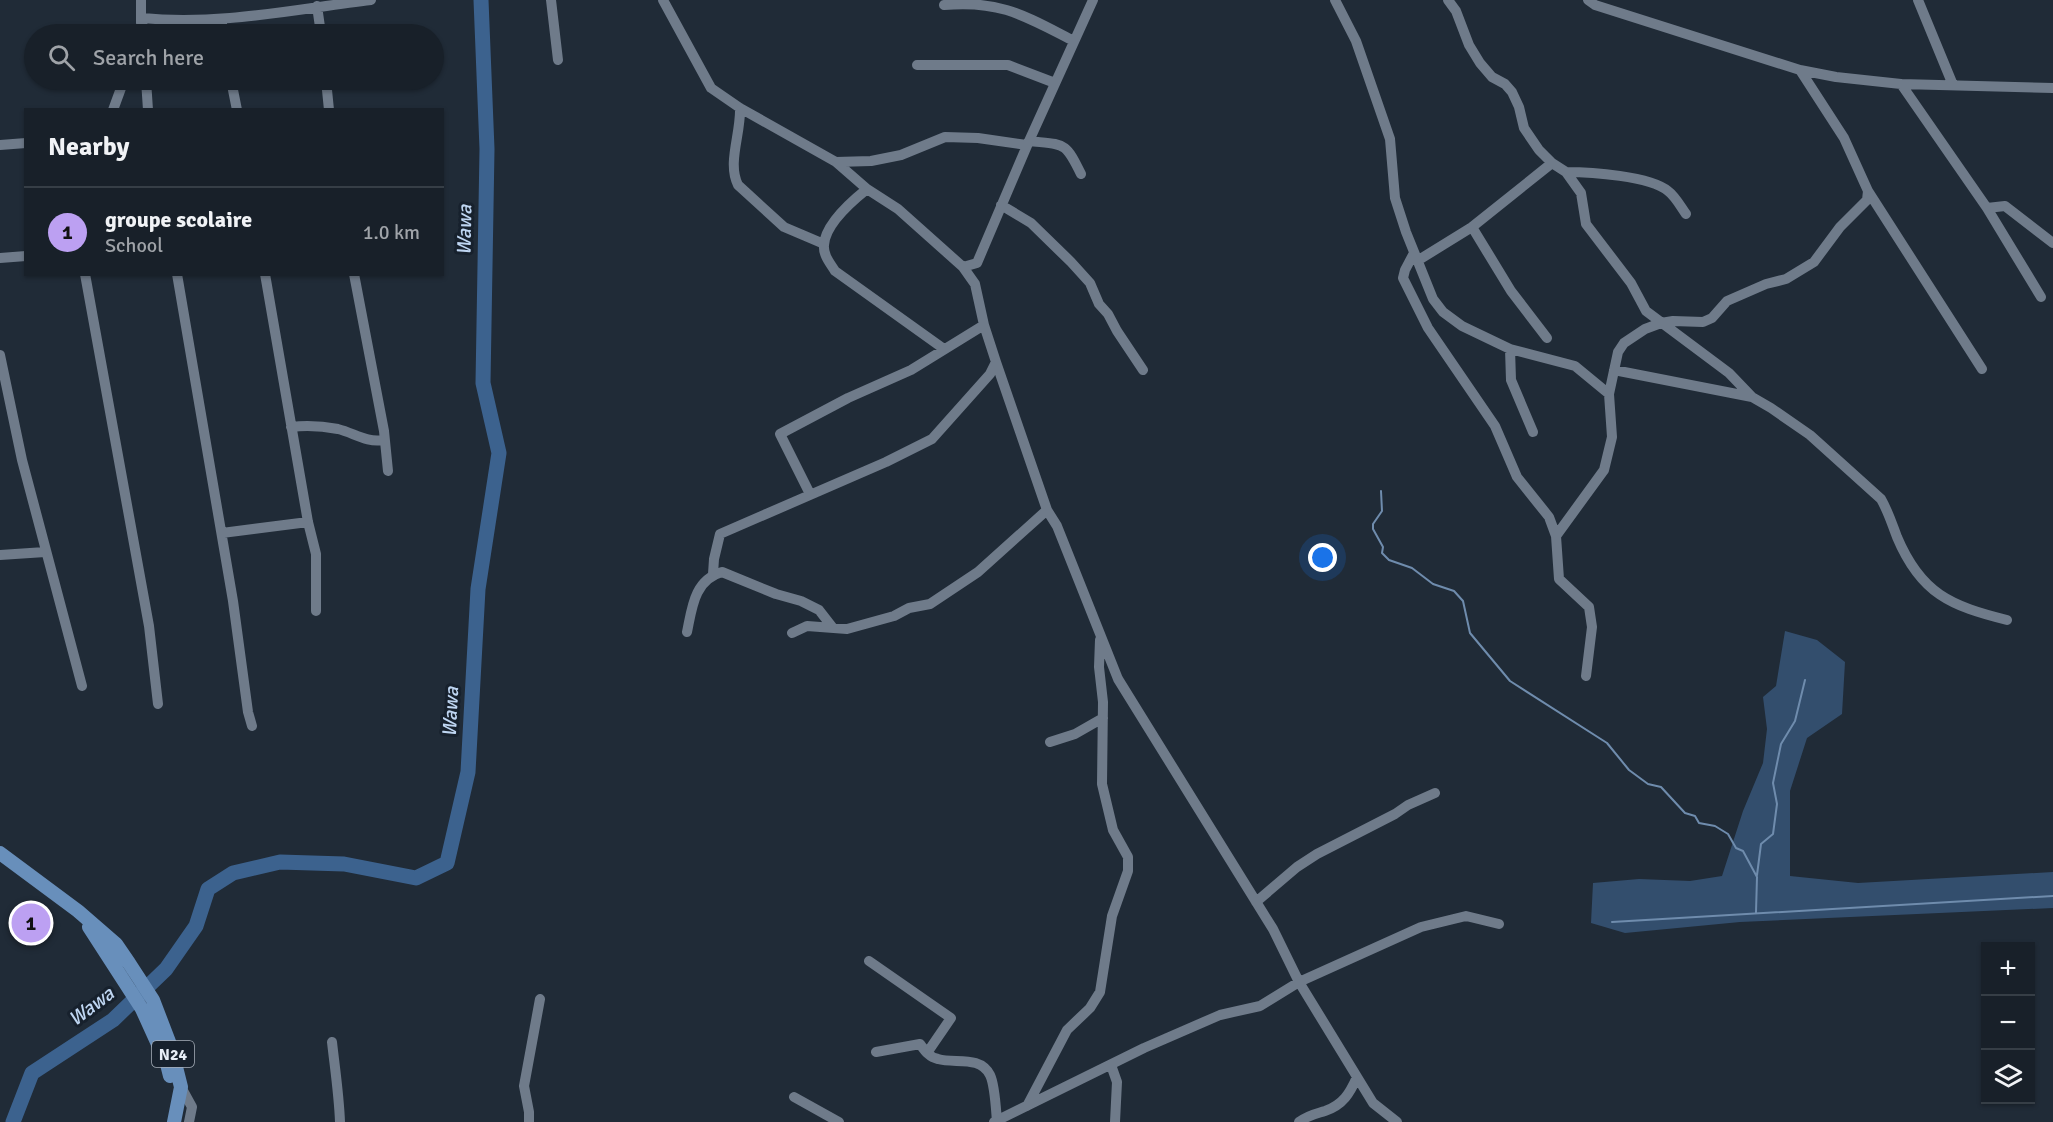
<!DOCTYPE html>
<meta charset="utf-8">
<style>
body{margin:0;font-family:Signika,sans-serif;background:#252d35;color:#f1f3f6}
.controls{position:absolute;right:18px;bottom:18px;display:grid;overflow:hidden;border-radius:0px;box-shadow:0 2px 4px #0004}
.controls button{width:54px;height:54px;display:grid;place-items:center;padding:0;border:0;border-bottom:2px solid #363e46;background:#182029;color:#f1f3f6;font:30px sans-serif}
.you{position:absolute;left:1323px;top:558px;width:21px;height:21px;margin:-15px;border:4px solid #fff;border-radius:50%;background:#1a73e8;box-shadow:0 0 0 9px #1a73e833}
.badge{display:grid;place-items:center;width:39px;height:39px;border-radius:50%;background:#bca0f2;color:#111;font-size:20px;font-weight:700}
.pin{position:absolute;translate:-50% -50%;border:3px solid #fff;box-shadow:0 2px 6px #0006}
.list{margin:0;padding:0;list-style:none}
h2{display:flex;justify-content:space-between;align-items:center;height:78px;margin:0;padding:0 24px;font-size:26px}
h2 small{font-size:20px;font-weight:400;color:#9fa3a8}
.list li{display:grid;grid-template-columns:39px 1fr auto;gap:18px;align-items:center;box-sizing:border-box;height:90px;padding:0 24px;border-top:2px solid #363e46}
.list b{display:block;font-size:22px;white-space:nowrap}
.list p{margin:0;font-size:20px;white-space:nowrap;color:#9fa3a8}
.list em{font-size:20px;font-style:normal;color:#9fa3a8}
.icon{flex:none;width:33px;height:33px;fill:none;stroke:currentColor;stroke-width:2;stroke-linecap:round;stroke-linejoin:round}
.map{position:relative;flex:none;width:2053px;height:1122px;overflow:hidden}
.search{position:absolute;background:#182029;box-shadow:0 2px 4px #0004;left:24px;top:24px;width:420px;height:66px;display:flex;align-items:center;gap:15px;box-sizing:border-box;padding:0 21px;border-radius:33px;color:#9fa3a8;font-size:22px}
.panel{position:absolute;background:#182029;box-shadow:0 2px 4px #0004;left:24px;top:108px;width:420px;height:168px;border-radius:0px}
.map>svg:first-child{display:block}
.green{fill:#334e6d}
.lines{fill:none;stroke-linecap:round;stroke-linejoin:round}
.stream{stroke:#6f8cad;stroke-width:2}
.river{stroke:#3c628e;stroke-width:15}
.minor{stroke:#6f7b8a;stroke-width:10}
.major{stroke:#688fbb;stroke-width:14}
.labels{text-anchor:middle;stroke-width:6;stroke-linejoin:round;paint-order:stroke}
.shield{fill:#17212d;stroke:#a8b0ba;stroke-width:1.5}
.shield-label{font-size:16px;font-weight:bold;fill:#e6edf6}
.water-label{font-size:20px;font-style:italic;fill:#bfd6f2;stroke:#17212d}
</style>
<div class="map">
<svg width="2053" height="1122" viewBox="0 0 2053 1122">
<rect width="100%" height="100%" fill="#202b37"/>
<path class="green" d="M 1785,631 L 1817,640 L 1845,662 L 1842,714 L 1807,738 L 1790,791 L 1790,876 L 1858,883 L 2053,872 L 2053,908 L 1740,922 L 1625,933 L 1591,923 L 1593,883 L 1639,879 L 1690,881 L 1722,876 L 1743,811 L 1763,763 L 1767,729 L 1763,697 L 1776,686 Z"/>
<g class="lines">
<path class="stream" d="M 1381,491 L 1382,511 L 1373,524 L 1373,529 L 1383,547 L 1382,553 L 1389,560 L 1412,568 L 1433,584 L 1454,591 L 1463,601 L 1470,633 L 1510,681 L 1607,743 L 1629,770 L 1648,784 L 1661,787 L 1685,813 L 1695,816 L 1699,823 L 1715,826 L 1728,834 L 1736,848 L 1743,851 L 1757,877 L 1756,912
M 1757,875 L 1761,844 L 1773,834 L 1777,804 L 1773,783 L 1781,744 L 1795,721 L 1805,680
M 1612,922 L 2053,896"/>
<path class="river" d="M 13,1122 L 32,1073 L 113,1020 L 166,969 L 196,926 L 208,889 L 233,873 L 280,862 L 344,864 L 416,878 L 447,863 L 468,772 L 478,589 L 499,453 L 483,383 L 487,149 L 481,0"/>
<path class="minor" d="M 141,0 L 141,23
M 551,0 L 558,60
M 663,0 L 711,88 L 740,108 L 836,162 L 867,189 L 898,209 L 963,267 L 975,284 L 984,325 L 996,362 L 1047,510 L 1057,526 L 1118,679 L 1273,929 L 1299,982 L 1373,1103 L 1397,1122
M 1335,0 L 1356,41 L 1390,139 L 1395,198 L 1406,232 L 1433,299 L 1443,312 L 1462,326 L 1510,349 L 1575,366 L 1609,394
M 1448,0 L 1456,11 L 1469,45 L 1480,63 L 1492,77 L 1505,84 L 1512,92 L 1519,107 L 1524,128 L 1539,150 L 1552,163 L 1566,172 L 1581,193 L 1586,224 L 1631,283 L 1646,311 L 1729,373 L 1752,397 L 1771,408 L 1810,435 L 1881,499 C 1888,511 1892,524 1897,537 C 1921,594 1951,606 2007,620
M 1588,0 L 1595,5 L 1800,70 L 1836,77 L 1901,84 L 2053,88
M 1918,0 L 1953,85
M 944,5 C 1001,0 1025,16 1074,41
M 317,6 L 321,34
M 221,19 L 224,34
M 143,34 L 142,18 C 218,26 296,9 371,0
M 917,65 L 1008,65 L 1055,83
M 146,80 L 148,110
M 231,80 L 237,110
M 326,80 L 329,110
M 1901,84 L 1987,208 L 2041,297
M 740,108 C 741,134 727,163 738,185 L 784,227 L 824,244
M 113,110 L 124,80
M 1029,141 C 1065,145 1065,141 1081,174
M 0,145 L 26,143
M 836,162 L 871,161 L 901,155 L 945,137 L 978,138 L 1027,145
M 1566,172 C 1591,172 1650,176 1668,191 C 1675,196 1681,207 1686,214
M 867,189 C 852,201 825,225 824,245 C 823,255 830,263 835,271 L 944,349
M 1868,191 L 1982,369
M 1001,205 L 1031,223 L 1071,262 L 1090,283 L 1099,304 L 1108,314 L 1117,331 L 1143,370
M 1987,208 L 2005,206 L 2053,243
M 1472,227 L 1511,291 L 1547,338
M 1414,253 L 1405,270 L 1403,278 L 1428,328 L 1495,426 L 1517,477 L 1549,517 L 1556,536 L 1559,579 L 1589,607 L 1592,627 L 1586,676
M 0,258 L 26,256
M 1417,261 L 1472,227 L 1552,163
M 963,267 L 977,263 L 1029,141 L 1093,0
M 85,274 L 149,626 L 158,704
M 177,274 L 233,601 L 248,712 L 252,726
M 265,274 L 308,522 L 316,554 L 316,611
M 354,274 L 384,431 L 388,471
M 1510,349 L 1511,380 L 1533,432
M 0,355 L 22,460 L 82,686
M 1614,370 L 1752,397
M 291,427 C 308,425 322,426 338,429 C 354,433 367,443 383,440
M 810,494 L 780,434 L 848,398 L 911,370 L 984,325
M 222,533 L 308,522
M 1556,536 L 1604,470 L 1612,437 L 1609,394 L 1618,352 L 1624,343 L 1645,329 L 1661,323 L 1673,321 L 1703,322 L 1712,318 L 1727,301 L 1766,284 L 1786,279 L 1814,262 L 1840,227 L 1867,200 L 1868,191 L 1844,138 L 1800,70
M 0,555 L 45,552
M 713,574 L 714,559 L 720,534 L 886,462 L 932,439 L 990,374 L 996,362
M 687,632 C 692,608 694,580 722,572 L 776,594 L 801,601 L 819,610 L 833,628
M 792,633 L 807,626 L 847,629 L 894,616 L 909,608 L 930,604 L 978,572 L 1047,510
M 1050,742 L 1075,734 L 1103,718
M 1256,902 L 1297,867 L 1317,854 L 1395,814 L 1408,805 L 1435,793
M 869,961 L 951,1018 L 927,1053
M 332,1042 C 335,1069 339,1095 340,1122
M 876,1052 L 920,1044 C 925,1051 929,1057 938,1059 C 955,1064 980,1055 990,1075 C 995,1085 996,1110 997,1122
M 1111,1065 L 1117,1082 L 1115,1122
M 181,1087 L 192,1107 L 189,1122
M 794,1097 L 839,1122
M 1027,1106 L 1067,1030 L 1090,1008 L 1100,992 L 1112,916 L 1128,871 L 1128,857 L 1113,830 L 1102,784 L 1103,702 L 1099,667 L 1100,640
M 529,1122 L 529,1112 L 524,1086 L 540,999
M 994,1122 L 1144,1048 L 1220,1015 L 1260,1006 L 1299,982 L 1421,927 L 1466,916 L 1499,924
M 1299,1122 C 1308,1115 1315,1114 1325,1111 C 1343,1105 1350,1093 1357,1077"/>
<path class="major" d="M 0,853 L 78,911 L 116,944 L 129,963 L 153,1000 L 171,1047 L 181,1087 L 174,1122
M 89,927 L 142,1009 L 167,1064 L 170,1076"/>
</g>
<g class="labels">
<rect class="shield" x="152" y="1041" width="42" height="26" rx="4.5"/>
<g class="shield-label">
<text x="173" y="1060">N24</text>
</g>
<g class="water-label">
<text transform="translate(464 230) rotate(-89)" y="7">Wawa</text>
<text transform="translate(450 712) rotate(-87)" y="7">Wawa</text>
<text transform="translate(91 1006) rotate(-37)" y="7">Wawa</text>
</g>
</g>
</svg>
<div class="controls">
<button>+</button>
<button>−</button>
<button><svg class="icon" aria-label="layers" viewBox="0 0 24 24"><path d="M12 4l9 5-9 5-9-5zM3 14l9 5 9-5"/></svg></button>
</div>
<div class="you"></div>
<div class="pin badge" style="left:31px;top:923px">1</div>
<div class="search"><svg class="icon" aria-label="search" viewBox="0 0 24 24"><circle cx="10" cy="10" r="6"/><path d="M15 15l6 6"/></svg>Search here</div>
<section class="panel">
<h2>Nearby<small></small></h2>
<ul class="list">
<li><span class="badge">1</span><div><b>groupe scolaire</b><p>School</p></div><em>1.0 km</em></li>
</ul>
</section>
</div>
